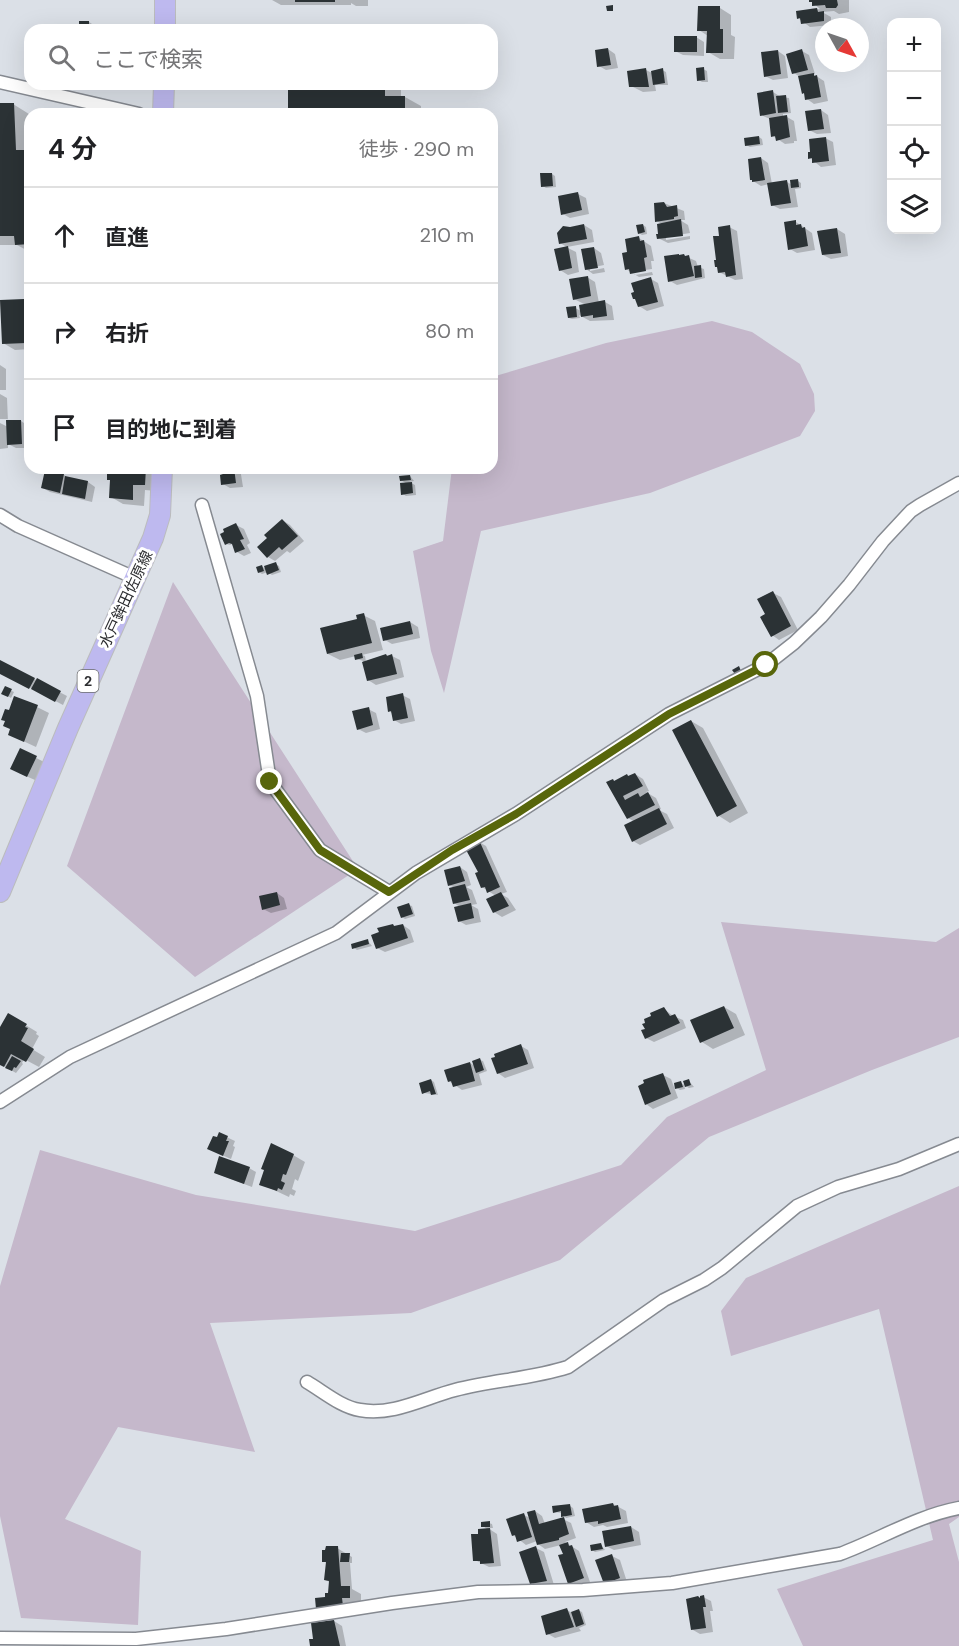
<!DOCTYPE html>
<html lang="ja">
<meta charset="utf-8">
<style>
body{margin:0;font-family:"DM Sans","Noto Sans JP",sans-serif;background:#f6f6f6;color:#202124}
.controls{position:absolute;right:18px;top:18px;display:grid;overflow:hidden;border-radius:12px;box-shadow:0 6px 24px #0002}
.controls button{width:54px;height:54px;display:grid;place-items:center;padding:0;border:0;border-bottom:2px solid #e0e0e0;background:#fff;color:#202124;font:30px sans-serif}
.compass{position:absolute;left:815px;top:18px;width:54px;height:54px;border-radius:50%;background:#fff;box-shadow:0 6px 24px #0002;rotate:130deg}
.stop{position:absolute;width:18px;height:18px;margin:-14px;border:4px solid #58660b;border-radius:50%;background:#fff}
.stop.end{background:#58660b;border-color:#fff;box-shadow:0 2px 6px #0008}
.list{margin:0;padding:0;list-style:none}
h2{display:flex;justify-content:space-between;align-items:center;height:78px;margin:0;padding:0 24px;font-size:26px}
h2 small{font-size:20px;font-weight:400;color:#757577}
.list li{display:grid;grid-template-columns:39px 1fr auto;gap:18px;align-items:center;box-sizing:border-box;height:96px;padding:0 24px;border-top:2px solid #e0e0e0}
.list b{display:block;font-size:22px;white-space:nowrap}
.list em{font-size:20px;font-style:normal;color:#757577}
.icon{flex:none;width:33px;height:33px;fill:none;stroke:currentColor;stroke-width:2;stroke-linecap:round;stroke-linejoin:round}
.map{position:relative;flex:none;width:959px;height:1646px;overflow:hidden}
.search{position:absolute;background:#fff;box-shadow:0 6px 24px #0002;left:24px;top:24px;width:474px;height:66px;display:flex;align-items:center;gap:15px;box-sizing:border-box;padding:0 21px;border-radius:18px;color:#757577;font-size:22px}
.panel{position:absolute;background:#fff;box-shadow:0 6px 24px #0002;left:24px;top:108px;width:474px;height:366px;border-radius:18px}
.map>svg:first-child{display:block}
.green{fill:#c5b8cb}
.shadow{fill:#0003}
.building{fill:#2b3235}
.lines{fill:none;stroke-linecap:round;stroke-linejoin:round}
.minor-casing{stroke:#868a91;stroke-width:15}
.primary-casing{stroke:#bbbcbd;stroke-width:22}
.minor{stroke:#fff;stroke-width:12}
.primary{stroke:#beb9ef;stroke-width:20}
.route{stroke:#58660b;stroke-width:8}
.labels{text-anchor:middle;stroke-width:6;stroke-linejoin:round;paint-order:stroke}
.shield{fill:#fff;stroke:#6b6c6e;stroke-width:1.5}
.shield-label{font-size:14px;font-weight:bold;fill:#2c2d30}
.street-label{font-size:15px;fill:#2c2d30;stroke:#fff}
</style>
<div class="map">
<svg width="959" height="1646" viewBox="0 0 959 1646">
<rect width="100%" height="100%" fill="#dbe0e7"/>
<path class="green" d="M 712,321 L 752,332 L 800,364 L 814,394 L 815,411 L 800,436 L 650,493 L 481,531 L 444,693 L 431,651 L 413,551 L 443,541 L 452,468 L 492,468 L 492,377 L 606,343 Z
M 173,582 L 358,869 L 195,977 L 67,866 Z
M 721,922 L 936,942 L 959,928 L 959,1037 L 872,1070 L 709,1137 L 560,1260 L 411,1313 L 210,1323 L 255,1452 L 118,1427 L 65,1519 L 141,1551 L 138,1625 L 21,1618 L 0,1516 L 0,1286 L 40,1150 L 196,1195 L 415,1231 L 621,1165 L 667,1117 L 766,1070 Z
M 959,1186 L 959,1517 L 949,1524 L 959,1562 L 959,1646 L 803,1646 L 777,1589 L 933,1540 L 879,1309 L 731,1356 L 721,1311 L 746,1278 Z"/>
<path class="shadow" d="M 272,0 L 368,0 L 368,6 L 356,6 L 351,3 L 351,5 L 281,5 Z
M 810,0 L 849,0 L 849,12 L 839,14 L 834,11 L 822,12 L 831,17 L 831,25 L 810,27 L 798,18 L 798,12 L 820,9 Z
M 720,8 L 731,15 L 731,35 L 735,37 L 734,59 L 720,59 L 708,52 L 708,36 L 699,30 Z
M 89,22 L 92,24 L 92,30 L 80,28 Z
M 290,29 L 365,30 L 290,30 Z
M 696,37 L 704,42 L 704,56 L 683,55 L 675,51 Z
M 608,49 L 615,54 L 618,68 L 606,70 L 599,66 Z
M 778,51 L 785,56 L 788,78 L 773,80 L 765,76 Z
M 802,51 L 809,55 L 815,74 L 813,74 L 824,81 L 828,101 L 814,104 L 807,99 L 806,94 L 803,93 L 800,77 L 794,73 Z
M 703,69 L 707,71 L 708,82 L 702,82 L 699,80 Z
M 646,70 L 652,73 L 662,70 L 666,72 L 668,85 L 655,85 L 656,91 L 643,92 L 631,86 Z
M 289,84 L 401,84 L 401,97 L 405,97 L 421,106 L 421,114 L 289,114 Z
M 773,92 L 781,97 L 789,98 L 791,113 L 783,114 L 783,117 L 787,117 L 794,121 L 797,141 L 794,141 L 794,143 L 785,144 L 773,136 L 770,119 L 761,115 Z
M 13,104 L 29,114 L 30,252 L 17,245 L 0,245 L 0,105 Z
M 821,110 L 828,115 L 831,133 L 817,134 L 809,130 Z
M 759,137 L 762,139 L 763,145 L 750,147 L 746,145 Z
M 825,138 L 833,142 L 836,165 L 821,167 L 810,158 Z
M 761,158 L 768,163 L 772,184 L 787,182 L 792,185 L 798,181 L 801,183 L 801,188 L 795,189 L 798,207 L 780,209 L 772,205 L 769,184 L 761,186 L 753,181 Z
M 552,174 L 555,176 L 556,187 L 546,188 L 543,186 Z
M 578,194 L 586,198 L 589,214 L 570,218 L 563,214 Z
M 664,203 L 684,211 L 685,220 L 680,220 L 688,225 L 690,233 L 666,237 L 666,240 L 690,236 L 690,239 L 668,243 L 660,239 L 658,235 L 663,225 L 657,221 Z
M 796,222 L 812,233 L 815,250 L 797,253 L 790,249 Z
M 584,225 L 592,230 L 594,242 L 567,247 L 560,243 L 570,228 Z
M 643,225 L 646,227 L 647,234 L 642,235 L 639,233 Z
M 729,227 L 737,231 L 743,279 L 735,280 L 719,272 L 720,237 Z
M 837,229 L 845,234 L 848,256 L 831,259 L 823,255 Z
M 639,238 L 651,246 L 654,261 L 651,261 L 652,269 L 632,272 L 635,275 L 652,272 L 653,275 L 639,277 L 626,269 L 629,253 Z
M 568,248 L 576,252 L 579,272 L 568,275 L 560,270 Z
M 594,248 L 601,253 L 604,265 L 590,268 L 590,271 L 604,268 L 605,272 L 593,274 L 586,269 Z
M 687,257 L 696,261 L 698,267 L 704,269 L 705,278 L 677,285 L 670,281 Z
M 587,277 L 595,282 L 599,303 L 605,302 L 612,306 L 614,320 L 590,321 L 579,315 L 580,318 L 572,319 L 569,318 L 575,308 L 581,311 L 586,305 L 574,299 Z
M 651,279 L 658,283 L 664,306 L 647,311 L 639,306 Z
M 24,301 L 30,304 L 30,349 L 15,350 L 3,343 Z
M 0,365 L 6,369 L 6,390 L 0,390 Z
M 0,394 L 7,398 L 8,422 L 21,421 L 27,425 L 30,420 L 29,448 L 16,448 L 8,444 L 8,448 L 0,449 L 0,423 L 8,427 L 8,419 L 0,419 Z
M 111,468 L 145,469 L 157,475 L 157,491 L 145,490 L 144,506 L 123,504 L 111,497 L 111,481 L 109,479 Z
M 224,468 L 240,468 L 243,487 L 230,488 L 223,484 L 225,476 Z
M 64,475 L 70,479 L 88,482 L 95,487 L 92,502 L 50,492 L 43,488 Z
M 410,476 L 414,481 L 409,482 L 415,485 L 416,495 L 406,496 L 403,494 L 407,484 L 401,480 Z
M 282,520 L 290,525 L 304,541 L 290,553 L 287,551 L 275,561 L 268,557 L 269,538 Z
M 236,525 L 244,529 L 250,543 L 247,545 L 251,553 L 244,556 L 237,552 L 232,544 L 230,545 L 226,544 Z
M 275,564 L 279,566 L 281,572 L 272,575 L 268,572 L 262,574 L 259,572 L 262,567 L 265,568 Z
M 773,593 L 781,597 L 798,630 L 779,640 L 772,635 L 767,615 Z
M 363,615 L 375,621 L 383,650 L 362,655 L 365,656 L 366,662 L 386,655 L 392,656 L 400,660 L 404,677 L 376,685 L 368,680 L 363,661 L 357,659 L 356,656 L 340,660 L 328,654 Z
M 410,622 L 418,627 L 420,638 L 392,644 L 385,640 Z
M 0,661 L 67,696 L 63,705 L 0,672 Z
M 5,688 L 14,692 L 11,698 L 3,693 Z
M 402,695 L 410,699 L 415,721 L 401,724 L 394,720 L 392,713 L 389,711 Z
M 37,707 L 49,713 L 36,747 L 10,735 Z
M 368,709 L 376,713 L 380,729 L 366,733 L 358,729 Z
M 691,721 L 703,728 L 748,813 L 730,823 L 719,816 Z
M 21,750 L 44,762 L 35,780 L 19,773 Z
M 635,774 L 643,779 L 649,791 L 646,792 L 656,798 L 661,809 L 659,810 L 667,814 L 674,828 L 640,845 L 633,841 L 635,822 L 628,818 L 613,780 L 616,782 L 627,775 L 630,777 Z
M 479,842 L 486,846 L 507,892 L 501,894 L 508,898 L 516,910 L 502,917 L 494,912 L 496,896 L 482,887 Z
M 460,867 L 467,872 L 471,885 L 466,887 L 472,890 L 477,904 L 471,905 L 478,909 L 481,922 L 466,925 L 459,921 L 460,907 L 454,903 L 455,888 L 449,885 Z
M 277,893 L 284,898 L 287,909 L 271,913 L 263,909 Z
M 409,905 L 412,906 L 415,916 L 405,919 L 402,917 Z
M 393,925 L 396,927 L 403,925 L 410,930 L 414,942 L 385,952 L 377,948 L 381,933 Z
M 368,941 L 372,946 L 357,950 L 354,948 Z
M 724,1007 L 736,1014 L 745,1035 L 713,1049 L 702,1042 Z
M 664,1009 L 673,1016 L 683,1020 L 686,1028 L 654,1042 L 646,1038 L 647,1030 Z
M 9,1015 L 37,1032 L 36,1034 L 39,1036 L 32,1049 L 45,1057 L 39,1067 L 24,1059 L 22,1063 L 23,1064 L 16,1073 L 0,1064 L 0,1030 Z
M 521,1046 L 528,1050 L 534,1068 L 505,1078 L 498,1073 Z
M 480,1060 L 483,1061 L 487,1071 L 479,1074 L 482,1085 L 462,1090 L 449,1081 L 470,1063 L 475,1066 Z
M 663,1075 L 671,1079 L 678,1098 L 653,1109 L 646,1104 Z
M 431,1080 L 434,1082 L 438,1095 L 424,1093 Z
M 689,1081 L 694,1087 L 689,1088 L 684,1085 L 685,1089 L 680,1090 L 677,1088 L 681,1083 L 686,1086 Z
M 220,1134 L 235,1141 L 233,1146 L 235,1147 L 231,1159 L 217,1153 Z
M 293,1155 L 305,1162 L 298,1181 L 295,1179 L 292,1189 L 296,1191 L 294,1196 L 290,1194 L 289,1197 L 261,1184 Z
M 249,1168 L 256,1172 L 252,1187 L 215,1173 Z
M 613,1504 L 626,1511 L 628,1523 L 607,1527 L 603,1525 L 594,1527 L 586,1522 Z
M 570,1506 L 573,1508 L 575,1516 L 566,1518 L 562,1513 L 555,1512 Z
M 535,1511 L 542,1516 L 545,1524 L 563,1519 L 571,1523 L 576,1538 L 565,1542 L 579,1551 L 590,1582 L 577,1587 L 570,1582 L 561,1545 L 545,1549 L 538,1544 L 537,1541 L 526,1545 L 513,1535 L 524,1515 L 530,1518 Z
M 489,1523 L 492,1524 L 493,1528 L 488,1528 L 497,1534 L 501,1566 L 489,1567 L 475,1560 L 480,1535 L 488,1530 L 483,1526 Z
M 631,1527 L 639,1532 L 641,1545 L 614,1550 L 606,1546 Z
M 601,1545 L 605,1550 L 595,1552 L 592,1550 Z
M 337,1548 L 352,1557 L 352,1563 L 350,1563 L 352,1589 L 361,1594 L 361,1604 L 354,1612 L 327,1598 L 330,1594 L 330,1582 L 325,1580 L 327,1563 L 323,1561 Z
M 536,1548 L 544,1552 L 554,1585 L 539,1588 L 532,1583 Z
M 612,1556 L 620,1560 L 627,1582 L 605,1583 Z
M 703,1597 L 711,1601 L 713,1611 L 710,1611 L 713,1632 L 700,1634 L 693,1630 Z
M 567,1610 L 572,1613 L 578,1610 L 582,1612 L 586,1625 L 579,1628 L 581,1631 L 555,1638 L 548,1634 Z
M 334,1621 L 342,1626 L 346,1646 L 313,1646 L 314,1640 Z"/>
<path class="building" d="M 295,0 L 335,0 L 335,2 L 295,2 Z
M 809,0 L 837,0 L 838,5 L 836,8 L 826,8 L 825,5 L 812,6 L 812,2 L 809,2 Z
M 613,5 L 613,11 L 607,11 L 606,6 Z
M 698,6 L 720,6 L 720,29 L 723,29 L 723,53 L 706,53 L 707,31 L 697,31 Z
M 817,8 L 818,12 L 824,11 L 824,21 L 801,24 L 800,18 L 797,19 L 796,11 Z
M 79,21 L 89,21 L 89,29 L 79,29 Z
M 674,36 L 697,36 L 697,52 L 674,52 Z
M 608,48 L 611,65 L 597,67 L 595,50 Z
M 802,49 L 808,70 L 792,74 L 786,54 Z
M 778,50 L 781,74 L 764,77 L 761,52 Z
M 704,67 L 705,80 L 697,81 L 696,68 Z
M 646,68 L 649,87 L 629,87 L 627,71 Z
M 663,68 L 665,83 L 653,85 L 651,71 Z
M 814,73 L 814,76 L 817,75 L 821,97 L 805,100 L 804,93 L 802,94 L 798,76 Z
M 288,84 L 385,84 L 385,96 L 405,96 L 405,114 L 288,114 Z
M 773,90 L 776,113 L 760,116 L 757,93 Z
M 786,95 L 788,112 L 778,113 L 776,96 Z
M 0,103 L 14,103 L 16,150 L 30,150 L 30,244 L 15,245 L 14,236 L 0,236 Z
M 821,109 L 824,129 L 808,131 L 805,111 Z
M 787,115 L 790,137 L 776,141 L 775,136 L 771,137 L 769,118 Z
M 759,136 L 760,144 L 745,146 L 744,138 Z
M 826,137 L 829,161 L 812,163 L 812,158 L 808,159 L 808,152 L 810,152 L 809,139 Z
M 761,157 L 765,180 L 752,182 L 752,180 L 750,180 L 748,159 Z
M 540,173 L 552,173 L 553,186 L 541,187 Z
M 798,179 L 799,187 L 791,188 L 790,180 Z
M 787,180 L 791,203 L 771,206 L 767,183 Z
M 578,192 L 582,210 L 561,215 L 558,196 Z
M 664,202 L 667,207 L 677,205 L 678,216 L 674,217 L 674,219 L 655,222 L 654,203 Z
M 681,219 L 683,236 L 657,239 L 656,234 L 658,234 L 657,224 Z
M 796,220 L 796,225 L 801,224 L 802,228 L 805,227 L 808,246 L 788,250 L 784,222 Z
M 584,224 L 587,239 L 559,244 L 557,233 L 563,226 L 570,227 Z
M 643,224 L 645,232 L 638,234 L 636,225 Z
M 730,225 L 736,275 L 726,277 L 725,272 L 718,273 L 717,267 L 715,267 L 714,260 L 716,260 L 713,236 L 719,236 L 718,227 Z
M 837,228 L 841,253 L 822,255 L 817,231 Z
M 639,236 L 640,241 L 644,240 L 647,257 L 644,258 L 646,271 L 630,274 L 629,269 L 625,270 L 622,253 L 627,252 L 625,239 Z
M 568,246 L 572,268 L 559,271 L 554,249 Z
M 594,247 L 598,268 L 585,270 L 581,249 Z
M 679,254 L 679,255 L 684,254 L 685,256 L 689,255 L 694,276 L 668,282 L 664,256 Z
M 701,265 L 702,277 L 695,278 L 694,266 Z
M 588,276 L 591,296 L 573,300 L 569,279 Z
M 651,277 L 658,302 L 638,307 L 635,299 L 633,299 L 631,293 L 634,292 L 631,283 Z
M 24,299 L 26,343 L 2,344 L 0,300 Z
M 605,300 L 607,316 L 593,318 L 593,315 L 581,317 L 579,305 Z
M 576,306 L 577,317 L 568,318 L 566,307 Z
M 25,419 L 30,419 L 30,431 L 25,431 Z
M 6,420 L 21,420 L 22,444 L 7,445 Z
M 110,468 L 146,468 L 145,485 L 133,485 L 133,500 L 109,498 L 110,480 L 107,480 L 107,470 Z
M 223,468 L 234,468 L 236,483 L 221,485 L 220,475 L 223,474 Z
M 45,470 L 64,474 L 60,493 L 41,488 Z
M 410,475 L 411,480 L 400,481 L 399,476 Z
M 65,476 L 88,481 L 85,499 L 62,494 Z
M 412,482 L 413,493 L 401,495 L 400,483 Z
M 282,519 L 298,536 L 282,550 L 279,547 L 267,558 L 257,547 L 267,538 L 264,535 Z
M 236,523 L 244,539 L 240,540 L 245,549 L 235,553 L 232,544 L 229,543 L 225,545 L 220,534 L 224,532 L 223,529 Z
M 276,562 L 279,570 L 267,575 L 264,566 Z
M 262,565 L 264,571 L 258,573 L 256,567 Z
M 773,591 L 791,626 L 771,637 L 760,617 L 765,614 L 757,599 Z
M 364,613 L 372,643 L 327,654 L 320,628 L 357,619 L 356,615 Z
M 410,621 L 413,634 L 383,641 L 380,628 Z
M 362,653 L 363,658 L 355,660 L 354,655 Z
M 386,654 L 387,656 L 392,654 L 397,674 L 367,681 L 362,662 Z
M 0,660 L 35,678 L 29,689 L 0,674 Z
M 739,666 L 741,671 L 735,674 L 732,670 Z
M 37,678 L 61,691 L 55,702 L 31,689 Z
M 5,686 L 12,689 L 8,697 L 1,694 Z
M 403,693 L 408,718 L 393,721 L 391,711 L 388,712 L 386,697 Z
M 14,696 L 38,705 L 24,742 L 8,735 L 10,729 L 3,726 L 5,721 L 1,720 L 5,709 L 9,710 Z
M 369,707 L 373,725 L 357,730 L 352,711 Z
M 691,720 L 737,806 L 717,817 L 672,730 Z
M 20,748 L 37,756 L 27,777 L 10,769 Z
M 635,773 L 643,786 L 623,796 L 625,800 L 638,793 L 640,797 L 648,792 L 655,805 L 627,819 L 606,782 L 613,779 L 614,781 L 627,774 L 628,776 Z
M 659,808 L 667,824 L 632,842 L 624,825 Z
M 479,840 L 500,887 L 487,893 L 485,887 L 481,888 L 475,873 L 478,872 L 465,848 Z
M 460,866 L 465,881 L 448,886 L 444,870 Z
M 465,884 L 470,900 L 453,904 L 449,888 Z
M 277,892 L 280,905 L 262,910 L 259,896 Z
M 501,892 L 509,906 L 493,913 L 486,899 Z
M 409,903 L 413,914 L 401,918 L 397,907 Z
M 471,903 L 474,918 L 458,922 L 454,907 Z
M 393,924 L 394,926 L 403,924 L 408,938 L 376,949 L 371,935 L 379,932 L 377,928 Z
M 368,939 L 369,944 L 352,949 L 351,944 Z
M 724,1006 L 734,1028 L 700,1043 L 690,1020 Z
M 664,1007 L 670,1016 L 675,1014 L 680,1023 L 645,1039 L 641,1030 L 645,1029 L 642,1024 L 645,1023 L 644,1019 L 651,1016 L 650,1013 Z
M 8,1013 L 27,1024 L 25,1027 L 28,1028 L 21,1041 L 34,1049 L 26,1062 L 11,1054 L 4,1067 L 0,1065 L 0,1027 Z
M 521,1044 L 528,1064 L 497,1074 L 491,1058 L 495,1057 L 494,1054 Z
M 12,1056 L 21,1061 L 16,1068 L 14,1067 L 12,1071 L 5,1068 Z
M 480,1058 L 484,1070 L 476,1073 L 472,1061 Z
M 470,1062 L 475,1081 L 453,1087 L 451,1081 L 448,1082 L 444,1070 Z
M 663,1073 L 671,1094 L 645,1105 L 638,1086 L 644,1083 L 643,1080 Z
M 431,1079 L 436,1094 L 431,1095 L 430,1091 L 422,1094 L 419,1083 Z
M 689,1079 L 691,1085 L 685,1087 L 683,1081 Z
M 681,1081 L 683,1087 L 675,1089 L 674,1083 Z
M 219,1132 L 228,1136 L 226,1141 L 229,1141 L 223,1156 L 207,1149 L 213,1136 L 217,1137 Z
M 271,1143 L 294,1154 L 286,1175 L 283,1174 L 281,1181 L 285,1183 L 282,1190 L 278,1188 L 277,1191 L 259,1185 L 264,1170 L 261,1169 Z
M 219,1156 L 250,1167 L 244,1184 L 214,1173 Z
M 613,1503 L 614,1506 L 618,1505 L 621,1519 L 598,1524 L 598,1521 L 585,1523 L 582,1509 Z
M 570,1504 L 572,1515 L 561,1517 L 561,1511 L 553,1513 L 552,1506 Z
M 535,1510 L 539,1524 L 564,1517 L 569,1534 L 559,1538 L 559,1540 L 537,1545 L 527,1512 Z
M 524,1513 L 532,1537 L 517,1542 L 515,1535 L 512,1536 L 506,1519 Z
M 490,1521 L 490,1527 L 481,1527 L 481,1522 Z
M 631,1526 L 634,1541 L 605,1547 L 602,1531 Z
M 490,1528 L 494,1563 L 480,1564 L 480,1561 L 473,1561 L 471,1534 L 478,1534 L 478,1529 Z
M 568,1542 L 569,1546 L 572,1545 L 584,1578 L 568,1584 L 558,1555 L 563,1554 L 559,1545 Z
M 601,1543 L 603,1549 L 591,1551 L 590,1545 Z
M 326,1546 L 338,1546 L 341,1586 L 350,1586 L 350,1598 L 342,1598 L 343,1606 L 316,1609 L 315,1598 L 325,1597 L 325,1593 L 328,1593 L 329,1581 L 324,1580 L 326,1562 L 322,1562 L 322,1550 L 325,1550 Z
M 536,1546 L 547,1581 L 530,1584 L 519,1552 Z
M 341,1553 L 350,1553 L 349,1562 L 340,1562 Z
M 612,1554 L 620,1578 L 604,1584 L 595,1560 Z
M 704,1595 L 706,1607 L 703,1607 L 706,1628 L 691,1630 L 686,1599 L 698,1596 L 700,1598 L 700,1596 Z
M 567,1608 L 574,1627 L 546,1635 L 541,1616 Z
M 579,1609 L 584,1624 L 576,1627 L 571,1612 Z
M 334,1620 L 340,1646 L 310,1646 L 309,1639 L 313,1639 L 311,1623 Z"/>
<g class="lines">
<defs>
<path id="minor" d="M 0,82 L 139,114
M 202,505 L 257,696 L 270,782 L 320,850 L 389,892
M 0,515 L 18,526 L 135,578
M 0,1102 L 70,1057 L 336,933 L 416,873 L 516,814 L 669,714 L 766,665 L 794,643 L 821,617 L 849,585 L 883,541 L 911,511 L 920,505 L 959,483
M 307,1382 C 324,1392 341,1407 360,1410 C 393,1416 424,1398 455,1390 C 492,1380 531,1379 568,1367 L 664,1300 L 704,1280 L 722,1268 L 797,1206 L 838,1187 L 899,1169 L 959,1144
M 0,1638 L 136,1639 L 226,1629 L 392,1603 L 478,1592 L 583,1590 L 672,1583 L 840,1554 C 880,1539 917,1516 959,1508"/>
<path id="primary" d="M 165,30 L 165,0
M 163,114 L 164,84
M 0,892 L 68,728 L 153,538 L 160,515 L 162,468"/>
</defs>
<use href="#minor" class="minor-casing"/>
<use href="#primary" class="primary-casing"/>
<use href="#minor" class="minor"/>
<use href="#primary" class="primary"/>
</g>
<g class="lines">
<path class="route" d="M 270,782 L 320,850 L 389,892 L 452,850 L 516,814 L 669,714 L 766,665"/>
</g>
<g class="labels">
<rect class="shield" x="77.5" y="670" width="21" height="22" rx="4.5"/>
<g class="shield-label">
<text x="88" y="686">2</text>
</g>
<g class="street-label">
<text transform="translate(126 599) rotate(-65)" y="5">水戸鉾田佐原線</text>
</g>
</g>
</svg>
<div class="controls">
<button>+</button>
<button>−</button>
<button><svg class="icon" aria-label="locate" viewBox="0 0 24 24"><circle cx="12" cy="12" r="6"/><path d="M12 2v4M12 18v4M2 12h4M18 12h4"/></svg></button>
<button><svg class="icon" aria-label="layers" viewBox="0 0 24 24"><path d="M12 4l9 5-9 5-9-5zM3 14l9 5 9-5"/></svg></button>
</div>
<svg class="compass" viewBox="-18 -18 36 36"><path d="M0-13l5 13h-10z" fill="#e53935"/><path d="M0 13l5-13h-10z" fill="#757577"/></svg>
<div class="stop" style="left:766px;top:665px"></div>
<div class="stop end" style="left:270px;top:782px"></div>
<div class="search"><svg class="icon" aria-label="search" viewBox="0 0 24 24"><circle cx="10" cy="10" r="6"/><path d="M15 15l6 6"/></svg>ここで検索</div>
<section class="panel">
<h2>4 分<small>徒歩 · 290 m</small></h2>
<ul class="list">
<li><svg class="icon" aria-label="ahead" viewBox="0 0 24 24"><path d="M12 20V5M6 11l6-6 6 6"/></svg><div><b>直進</b></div><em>210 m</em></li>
<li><svg class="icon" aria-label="right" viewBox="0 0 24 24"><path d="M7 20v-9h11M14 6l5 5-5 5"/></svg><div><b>右折</b></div><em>80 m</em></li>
<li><svg class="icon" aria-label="arrive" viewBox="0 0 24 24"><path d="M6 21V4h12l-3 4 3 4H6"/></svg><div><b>目的地に到着</b></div></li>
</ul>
</section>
</div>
